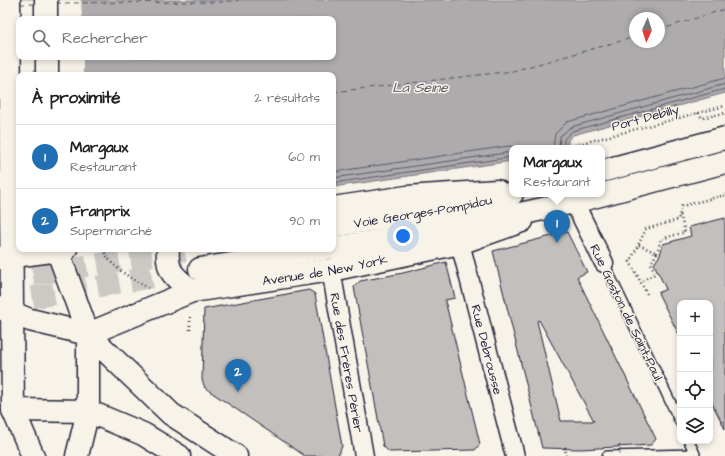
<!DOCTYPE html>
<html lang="fr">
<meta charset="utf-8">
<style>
body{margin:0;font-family:"Architects Daughter",sans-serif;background:#f6f6f6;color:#222}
.controls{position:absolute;right:12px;bottom:12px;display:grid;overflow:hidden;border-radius:8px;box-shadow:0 2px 6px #0003}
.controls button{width:36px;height:36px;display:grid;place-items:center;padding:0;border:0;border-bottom:1px solid #e0e0e0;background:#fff;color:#222;font:20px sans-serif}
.compass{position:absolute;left:629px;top:12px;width:36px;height:36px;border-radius:50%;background:#fff;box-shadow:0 2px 6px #0003;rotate:183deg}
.you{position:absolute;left:403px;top:236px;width:14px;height:14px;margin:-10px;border:3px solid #fff;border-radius:50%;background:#1a73e8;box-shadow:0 0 0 6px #1a73e833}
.badge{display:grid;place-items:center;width:26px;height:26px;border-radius:50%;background:#1f6fb2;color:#fff;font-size:13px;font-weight:700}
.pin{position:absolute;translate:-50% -33px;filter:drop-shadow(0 1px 2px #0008)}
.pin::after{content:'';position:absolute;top:21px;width:14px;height:12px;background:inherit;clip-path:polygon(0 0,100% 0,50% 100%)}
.popup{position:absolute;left:509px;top:145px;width:96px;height:52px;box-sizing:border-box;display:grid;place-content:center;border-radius:8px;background:#fff;filter:drop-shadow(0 1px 3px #0005);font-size:13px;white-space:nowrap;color:#767676}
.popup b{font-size:15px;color:#222}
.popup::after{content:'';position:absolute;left:50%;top:100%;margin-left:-8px;border:8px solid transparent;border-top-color:#fff}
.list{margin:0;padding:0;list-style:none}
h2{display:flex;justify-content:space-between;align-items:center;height:52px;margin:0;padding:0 16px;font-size:17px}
h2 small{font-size:13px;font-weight:400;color:#767676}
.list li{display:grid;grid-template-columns:26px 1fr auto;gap:12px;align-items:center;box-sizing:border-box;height:64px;padding:0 16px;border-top:1px solid #e0e0e0}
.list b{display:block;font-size:15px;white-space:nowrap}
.list p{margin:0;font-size:13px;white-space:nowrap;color:#767676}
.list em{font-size:13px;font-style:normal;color:#767676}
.icon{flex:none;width:22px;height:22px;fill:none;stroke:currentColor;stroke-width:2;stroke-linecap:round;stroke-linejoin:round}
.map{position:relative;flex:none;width:725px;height:456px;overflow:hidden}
.search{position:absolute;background:#fff;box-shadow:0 2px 6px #0003;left:16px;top:16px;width:320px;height:44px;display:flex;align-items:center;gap:10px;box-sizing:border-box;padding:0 14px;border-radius:8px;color:#767676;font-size:15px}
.panel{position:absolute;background:#fff;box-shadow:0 2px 6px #0003;left:16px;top:72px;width:320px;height:180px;border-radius:8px}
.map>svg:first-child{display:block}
.water{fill:#aeabad;stroke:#76747f;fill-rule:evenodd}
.pier{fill:#f7f3e8}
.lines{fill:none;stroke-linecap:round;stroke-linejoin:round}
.shore{stroke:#5a5969;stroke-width:1}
.ferry{stroke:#535263;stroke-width:1;stroke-dasharray:5 4;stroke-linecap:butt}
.building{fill:#c2bfbd;stroke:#22223b;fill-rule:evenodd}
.primary-tunnel{stroke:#ccc9c5;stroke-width:22;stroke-dasharray:22 11;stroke-linecap:butt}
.service-casing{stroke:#22223b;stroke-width:12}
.minor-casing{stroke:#22223b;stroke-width:21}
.tertiary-casing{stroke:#22223b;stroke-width:25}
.secondary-casing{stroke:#22223b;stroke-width:25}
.primary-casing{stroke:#22223b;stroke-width:25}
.path{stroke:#22223b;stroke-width:2.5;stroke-dasharray:1 3;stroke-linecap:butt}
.service{stroke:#f7f3e8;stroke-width:9}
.minor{stroke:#f7f3e8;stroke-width:18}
.tertiary{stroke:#f7f3e8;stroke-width:22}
.secondary{stroke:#f7f3e8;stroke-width:22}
.primary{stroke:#f7f3e8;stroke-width:22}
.path-bridge{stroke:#22223b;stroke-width:2.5;stroke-dasharray:1 3;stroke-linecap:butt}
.labels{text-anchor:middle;stroke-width:3;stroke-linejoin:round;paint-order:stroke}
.street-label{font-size:13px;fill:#22223b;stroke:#f7f3e8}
.water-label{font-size:14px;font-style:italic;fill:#535263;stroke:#f7f3e8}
</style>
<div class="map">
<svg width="725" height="456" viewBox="0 0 725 456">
<rect width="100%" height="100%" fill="#f7f3e8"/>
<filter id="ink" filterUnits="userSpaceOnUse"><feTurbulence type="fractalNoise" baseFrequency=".025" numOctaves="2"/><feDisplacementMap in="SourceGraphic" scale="8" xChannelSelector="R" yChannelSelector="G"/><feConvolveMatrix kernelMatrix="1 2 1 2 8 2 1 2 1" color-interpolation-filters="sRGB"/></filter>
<g filter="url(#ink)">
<path class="water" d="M 0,0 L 725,0 L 725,93 L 573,135 L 568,140 L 568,148 L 512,148 L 512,161 L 333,187 L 333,75 L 19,75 ZM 635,18 L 659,18 L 659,42 L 635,42 ZM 19,19 L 333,19 L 333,57 L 19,57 Z"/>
<path class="pier" d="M 0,0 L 81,0 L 82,19 L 19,19 L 19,57 L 83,57 L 83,75 L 19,75 L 19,208 L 0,208 Z"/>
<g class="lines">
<path class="shore" d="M 553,148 L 555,134 L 567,122 L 725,78
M 559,148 L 560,136 L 571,127 L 725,84
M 564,148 L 564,139 L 572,131 L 725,89
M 333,172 L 509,146 L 519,148
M 333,178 L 512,152
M 333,183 L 512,157"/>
<path class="ferry" d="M 56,3 L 222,2 L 239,0
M 20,4 L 35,4
M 659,30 L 725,9
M 333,92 L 513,71 L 635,37"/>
</g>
<path class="building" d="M 725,218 L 725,429 L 710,399 L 710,303 L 680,303 L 680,337 L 658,293 L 666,289 L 654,264 L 660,255 L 663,244 L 691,236 L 689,227 Z
M 567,232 L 587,272 L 577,277 L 656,439 L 651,445 L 581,449 L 542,448 L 493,251 ZM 539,320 L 594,421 L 561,421 L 537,321 Z
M 446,262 L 455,298 L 445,300 L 480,444 L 475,450 L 389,452 L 383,446 L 354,287 L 360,281 L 403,273 Z
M 309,290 L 315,294 L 342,446 L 338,456 L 305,456 L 205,388 L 202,380 L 204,309 Z"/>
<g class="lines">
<path class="primary-tunnel" d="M 0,280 L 192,249
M 0,303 L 200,269"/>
<defs>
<path id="service" d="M 604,263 L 680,422
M 607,456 L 695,454 L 689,441"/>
<g id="minor">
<path d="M 574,202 L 604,263"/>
<path id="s1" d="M 460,243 L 515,456"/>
<path id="s2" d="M 331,270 L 364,456"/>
</g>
<g id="tertiary">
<path d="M 333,208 L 407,197 L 497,191"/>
<path d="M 168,249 C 166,273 175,277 192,291"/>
<path d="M 0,258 L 66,249"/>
<path id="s3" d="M 0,308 L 30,320 L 88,334 L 192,291 L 331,270 L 460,243 L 522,221"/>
<path d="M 13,410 L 33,456"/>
<path d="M 77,456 L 88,411"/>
</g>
<path id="secondary" d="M 88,411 L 88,334"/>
<g id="primary">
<path d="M 9,0 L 13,410 L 88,411 L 143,434 L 179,456"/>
<path d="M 46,0 L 46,19"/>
<path d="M 47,57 L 47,75"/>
<path d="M 602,171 L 725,138"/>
<path id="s4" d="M 333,226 L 459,206 L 512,194"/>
<path d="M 333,248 L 461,227 L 574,202 L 725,162"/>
<path d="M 57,249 L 88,334 L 171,414 L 236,456"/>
<path d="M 200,269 L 324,249"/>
</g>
</defs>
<use href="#service" class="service-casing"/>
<use href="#minor" class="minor-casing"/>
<use href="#tertiary" class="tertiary-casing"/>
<use href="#secondary" class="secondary-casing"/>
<use href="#primary" class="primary-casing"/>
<path class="path" d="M 674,107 L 678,119
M 698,113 L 702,118 L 725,113
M 571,146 L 725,106
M 576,148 L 585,144
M 639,245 L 657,253 L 651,263 L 655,274 L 641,281
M 103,249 C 111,268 131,278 148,288
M 657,253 L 661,239 L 685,232 L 680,214
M 647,294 L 630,262 L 646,229 L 678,220 L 682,206 L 725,195
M 190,330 L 190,316
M 565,447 L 566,456"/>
<use href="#service" class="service"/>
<use href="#minor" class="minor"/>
<use href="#tertiary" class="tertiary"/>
<use href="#secondary" class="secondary"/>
<use href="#primary" class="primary"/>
<path class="path-bridge" d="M 619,445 L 620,456"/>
</g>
</g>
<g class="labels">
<g class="street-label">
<text transform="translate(645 117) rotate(-15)" y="5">Port Debilly</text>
<text dy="5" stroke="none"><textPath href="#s4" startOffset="91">Voie Georges-Pompidou</textPath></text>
<text dy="5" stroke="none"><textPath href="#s3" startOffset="339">Avenue de New York</textPath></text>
<text transform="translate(627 312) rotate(64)" y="5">Rue Gaston de Saint-Paul</text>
<text dy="5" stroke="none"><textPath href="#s1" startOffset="110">Rue Debrousse</textPath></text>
<text dy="5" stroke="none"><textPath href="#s2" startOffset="94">Rue des Frères Périer</textPath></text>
</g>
<g class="water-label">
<text x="420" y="92">La Seine</text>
</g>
</g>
</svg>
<div class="controls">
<button>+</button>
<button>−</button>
<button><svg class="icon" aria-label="locate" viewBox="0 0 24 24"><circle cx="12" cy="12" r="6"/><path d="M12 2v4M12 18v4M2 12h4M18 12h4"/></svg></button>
<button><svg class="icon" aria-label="layers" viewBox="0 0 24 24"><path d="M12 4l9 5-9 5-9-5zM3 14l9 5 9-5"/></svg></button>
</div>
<svg class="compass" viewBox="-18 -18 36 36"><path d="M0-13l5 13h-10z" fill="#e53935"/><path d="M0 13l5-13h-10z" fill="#767676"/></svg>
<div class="you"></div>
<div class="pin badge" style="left:557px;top:243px">1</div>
<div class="popup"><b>Margaux</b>Restaurant</div>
<div class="pin badge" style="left:238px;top:392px">2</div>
<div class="search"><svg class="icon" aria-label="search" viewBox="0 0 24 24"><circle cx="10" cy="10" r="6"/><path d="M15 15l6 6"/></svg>Rechercher</div>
<section class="panel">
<h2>À proximité<small>2 résultats</small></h2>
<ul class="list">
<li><span class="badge">1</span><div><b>Margaux</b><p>Restaurant</p></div><em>60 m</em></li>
<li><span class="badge">2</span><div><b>Franprix</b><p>Supermarché</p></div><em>90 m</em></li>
</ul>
</section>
</div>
